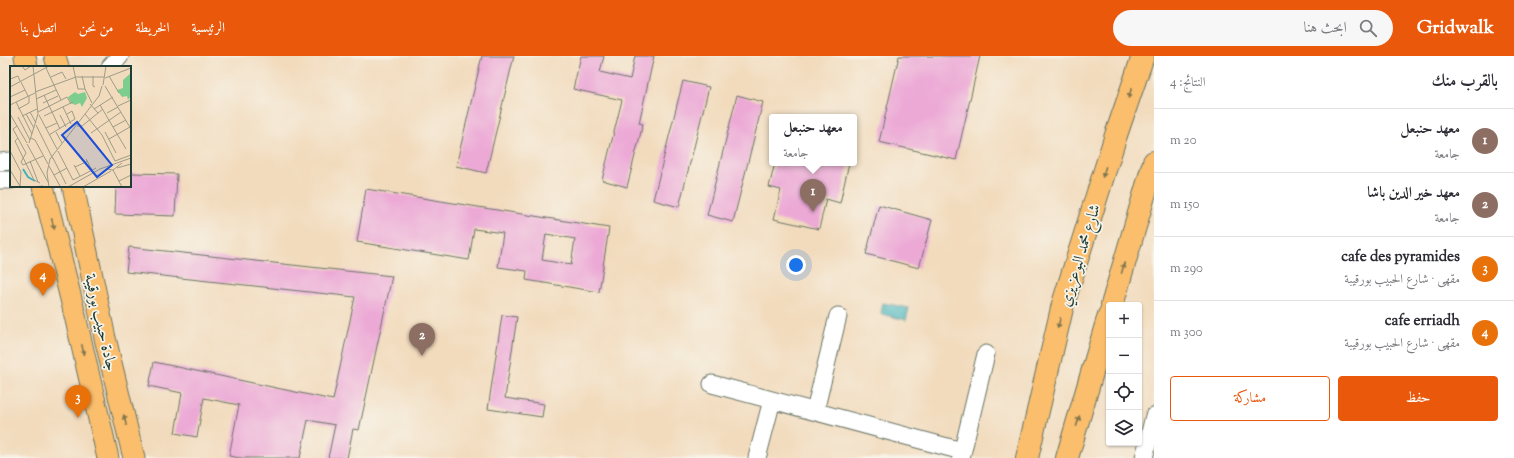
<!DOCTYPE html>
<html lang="ar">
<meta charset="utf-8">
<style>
body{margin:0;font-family:"Sorts Mill Goudy",Amiri,serif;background:#f7f7f7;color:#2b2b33;direction:rtl}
.controls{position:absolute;right:12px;bottom:12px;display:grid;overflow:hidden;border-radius:4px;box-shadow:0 1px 3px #0004}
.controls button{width:36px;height:36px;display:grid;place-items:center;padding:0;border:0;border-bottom:1px solid #e1e1e2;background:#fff;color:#2b2b33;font:20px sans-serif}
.you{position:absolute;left:796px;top:209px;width:14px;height:14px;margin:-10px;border:3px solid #fff;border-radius:50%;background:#1a73e8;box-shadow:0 0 0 6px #1a73e833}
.badge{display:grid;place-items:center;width:26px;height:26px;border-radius:50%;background:#ea580c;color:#fff;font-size:13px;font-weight:700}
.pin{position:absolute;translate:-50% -33px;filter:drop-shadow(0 1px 2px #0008)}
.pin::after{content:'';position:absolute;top:21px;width:14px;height:12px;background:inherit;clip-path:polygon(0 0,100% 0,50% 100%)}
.popup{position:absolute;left:769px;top:58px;width:88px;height:52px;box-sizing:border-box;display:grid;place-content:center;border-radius:4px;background:#fff;filter:drop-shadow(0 1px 3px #0005);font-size:13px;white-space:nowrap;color:#7c7c81}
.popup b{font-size:15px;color:#2b2b33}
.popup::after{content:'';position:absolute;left:50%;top:100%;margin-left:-8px;border:8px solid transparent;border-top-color:#fff}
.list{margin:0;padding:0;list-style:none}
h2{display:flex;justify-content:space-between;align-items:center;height:52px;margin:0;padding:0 16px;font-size:17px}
h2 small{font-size:13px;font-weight:400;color:#7c7c81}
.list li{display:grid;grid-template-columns:26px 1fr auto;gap:12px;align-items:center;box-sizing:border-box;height:64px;padding:0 16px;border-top:1px solid #e1e1e2}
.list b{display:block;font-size:15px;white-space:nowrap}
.list p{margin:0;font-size:13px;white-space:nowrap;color:#7c7c81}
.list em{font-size:13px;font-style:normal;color:#7c7c81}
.actions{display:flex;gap:8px;padding:12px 16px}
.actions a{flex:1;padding:9px 0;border:1px solid #ea580c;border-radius:4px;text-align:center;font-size:14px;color:#ea580c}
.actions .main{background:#ea580c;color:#fff}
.icon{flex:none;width:22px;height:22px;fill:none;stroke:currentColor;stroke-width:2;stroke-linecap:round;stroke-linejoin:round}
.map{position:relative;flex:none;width:1154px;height:402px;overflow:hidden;direction:ltr}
header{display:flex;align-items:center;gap:24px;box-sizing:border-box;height:56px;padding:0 20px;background:#ea580c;color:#fff}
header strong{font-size:19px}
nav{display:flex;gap:22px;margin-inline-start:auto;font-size:14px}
.search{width:280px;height:36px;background:#f7f7f7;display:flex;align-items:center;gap:10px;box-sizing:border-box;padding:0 14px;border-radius:22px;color:#7c7c81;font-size:15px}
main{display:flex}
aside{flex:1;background:#fff}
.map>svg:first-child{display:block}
.water{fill:#43b3bc;stroke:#317878}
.building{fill:#eca9d6;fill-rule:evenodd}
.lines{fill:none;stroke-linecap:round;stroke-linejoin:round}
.minor-casing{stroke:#697464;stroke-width:19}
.major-casing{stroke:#697464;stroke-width:23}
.highway-casing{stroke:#697464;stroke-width:24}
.minor{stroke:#fff;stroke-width:17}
.major{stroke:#fabe6d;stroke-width:21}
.highway{stroke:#fabe6d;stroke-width:22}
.oneway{fill:#82774e}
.labels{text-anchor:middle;stroke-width:3.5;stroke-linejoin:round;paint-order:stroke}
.street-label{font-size:16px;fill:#1f3d34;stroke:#f7f3e8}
.inset-river{fill:none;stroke:#43b3bc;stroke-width:2}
.inset-road{fill:none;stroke:#9e9c86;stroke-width:1}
.view{fill:#1d4ed8;fill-opacity:0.15;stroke:#1d4ed8;stroke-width:2}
.inset-edge{fill:none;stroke:#1f3d34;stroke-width:2}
</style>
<header>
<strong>Gridwalk</strong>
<div class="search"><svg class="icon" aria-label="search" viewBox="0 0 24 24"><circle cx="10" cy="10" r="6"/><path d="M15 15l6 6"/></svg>ابحث هنا</div>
<nav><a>الرئيسية</a><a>الخريطة</a><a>من نحن</a><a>اتصل بنا</a></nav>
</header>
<main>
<aside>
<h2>بالقرب منك<small>النتائج: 4</small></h2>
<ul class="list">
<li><span class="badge" style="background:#8d6e63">1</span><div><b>معهد حنبعل</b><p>جامعة</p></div><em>20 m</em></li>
<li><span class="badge" style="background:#8d6e63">2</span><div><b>معهد خير الدين باشا</b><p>جامعة</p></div><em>150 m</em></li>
<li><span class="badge" style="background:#e8710a">3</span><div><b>cafe des pyramides</b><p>مقهى · شارع الحبيب بورقيبة</p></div><em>290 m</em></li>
<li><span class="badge" style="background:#e8710a">4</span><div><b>cafe erriadh</b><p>مقهى · شارع الحبيب بورقيبة</p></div><em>300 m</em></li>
</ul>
<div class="actions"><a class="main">حفظ</a><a>مشاركة</a></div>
</aside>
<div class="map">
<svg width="1154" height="402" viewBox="0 0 1154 402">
<rect width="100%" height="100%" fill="#f7f3e8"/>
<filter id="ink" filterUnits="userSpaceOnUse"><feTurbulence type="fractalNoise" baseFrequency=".025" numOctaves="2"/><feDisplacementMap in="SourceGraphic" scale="8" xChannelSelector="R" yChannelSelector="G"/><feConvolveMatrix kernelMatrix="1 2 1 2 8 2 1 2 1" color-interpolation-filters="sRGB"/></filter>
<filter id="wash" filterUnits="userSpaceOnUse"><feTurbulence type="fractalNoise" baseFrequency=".012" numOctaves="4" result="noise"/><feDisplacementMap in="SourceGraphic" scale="16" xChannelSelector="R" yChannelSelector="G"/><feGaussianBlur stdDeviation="0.9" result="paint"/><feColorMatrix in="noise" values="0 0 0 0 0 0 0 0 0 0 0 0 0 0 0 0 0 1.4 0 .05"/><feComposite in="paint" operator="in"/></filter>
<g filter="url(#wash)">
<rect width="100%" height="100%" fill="#f2dbbd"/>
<path class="water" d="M 883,247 L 909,252 L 906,264 L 881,258 Z"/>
<g id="blocks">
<path class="building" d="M 482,0 L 514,0 L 486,117 L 456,110 Z
M 581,0 L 604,0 L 600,16 L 630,23 L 635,0 L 654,0 L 639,67 L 643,68 L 627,131 L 602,124 L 622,44 L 573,33 Z
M 899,0 L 980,0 L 956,104 L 879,86 Z
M 683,25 L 709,31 L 679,151 L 653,144 Z
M 737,39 L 763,46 L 733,166 L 707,159 Z
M 775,107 L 849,107 L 840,147 L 826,143 L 819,173 L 774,163 L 781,134 L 769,131 Z
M 130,117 L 177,118 L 175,160 L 115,158 L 116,130 L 130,130 Z
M 366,133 L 609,172 L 599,236 L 526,224 L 527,215 L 498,211 L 503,177 L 474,173 L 469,204 L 357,186 ZM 546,178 L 575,183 L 571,209 L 542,204 Z
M 879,149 L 932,164 L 919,212 L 866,198 Z
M 129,191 L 392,220 L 359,374 L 353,373 L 347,402 L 328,402 L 335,369 L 308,364 L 300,402 L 240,402 L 229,400 L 239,349 L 204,342 L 197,381 L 175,377 L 182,337 L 149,330 L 154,306 L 333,344 L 355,241 L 126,216 Z
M 502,259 L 517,261 L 505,342 L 544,348 L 542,361 L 488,353 Z"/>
</g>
</g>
<g filter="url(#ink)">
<use href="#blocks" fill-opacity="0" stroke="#697464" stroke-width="1"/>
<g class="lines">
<defs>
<path id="minor" d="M 110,11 L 120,0
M 0,106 L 11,105
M 0,124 L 11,124
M 712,328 L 962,395
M 815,355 L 838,260
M 757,402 L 772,344
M 961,402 L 986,298
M 1144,402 L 1154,360"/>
<path id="major" d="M 25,0 L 27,11
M 55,0 L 58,11
M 43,130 L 73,251 L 108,402
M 73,130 L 105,282 L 134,402"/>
<path id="highway" d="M 1112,249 L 1154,106
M 1027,402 L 1063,248 L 1116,79 L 1143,0
M 1067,402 L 1109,259"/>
</defs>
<use href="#minor" class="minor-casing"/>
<use href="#major" class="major-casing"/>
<use href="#highway" class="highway-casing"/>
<use href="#minor" class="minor"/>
<use href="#major" class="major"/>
<use href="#highway" class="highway"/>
</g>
<defs><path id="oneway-solid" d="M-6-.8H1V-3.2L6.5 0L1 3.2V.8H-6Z"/></defs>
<g class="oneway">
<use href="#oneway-solid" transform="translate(1130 37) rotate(109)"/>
<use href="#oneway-solid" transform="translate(1104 116) rotate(107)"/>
<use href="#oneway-solid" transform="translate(53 168) rotate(75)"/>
<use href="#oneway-solid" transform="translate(1123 212) rotate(-74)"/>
<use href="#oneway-solid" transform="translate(1059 267) rotate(103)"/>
<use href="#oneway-solid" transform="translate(83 294) rotate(77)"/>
<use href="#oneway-solid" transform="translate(125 364) rotate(-103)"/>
<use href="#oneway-solid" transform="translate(1078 365) rotate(-74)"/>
</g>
</g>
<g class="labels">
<g class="street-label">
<text transform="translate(1079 199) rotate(-73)" y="6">شارع محمد البوعزيزي</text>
<text transform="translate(102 266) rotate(77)" y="6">جادة حبيب بورقيبة</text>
</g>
</g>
<g transform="translate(10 10)">
<rect width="121" height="121" fill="#f2dbbd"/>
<path d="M 121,7 L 121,30 L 118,34 L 117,30 L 112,31 L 107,24 L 113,22 L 113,14 ZM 65,26 L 68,28 L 75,26 L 77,32 L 72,41 L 70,37 L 65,39 L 61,37 L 58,31 Z" fill="#7dce8e"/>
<path class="inset-river" d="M 13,103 L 18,111 L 25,115"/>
<path class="inset-road" d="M 12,0 L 15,4 L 21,0M 63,0 L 68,23 L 75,23 L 82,37M 36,2 L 51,34M 72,10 L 75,23M 83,10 L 83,20 L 85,21M 99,10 L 109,27M 41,11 L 52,6 L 56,13M 95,12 L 121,2M 0,13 L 8,10 L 10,15M 11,16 L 18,30M 93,19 L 96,0M 95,20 L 121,63M 0,21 L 39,0M 25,26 L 66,11 L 94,11M 34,29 L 50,63M 0,31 L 15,24M 26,33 L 46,24M 6,36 L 22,68M 33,37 L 48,30M 80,38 L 88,47M 0,39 L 25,27M 90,39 L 116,83M 108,40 L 121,34M 53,41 L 61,58M 8,43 L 19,37 L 19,30M 84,43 L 103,31M 20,46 L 26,57M 28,46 L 57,31 L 61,38M 97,47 L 108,41M 0,48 L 17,77M 16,48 L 24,62M 75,48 L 92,69 L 105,95 L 121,89M 29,49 L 47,83M 50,49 L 56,61M 12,50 L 27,43M 34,50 L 63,36M 8,51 L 20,74M 26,59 L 43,93M 7,60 L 3,63 L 16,87 L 11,96M 67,60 L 72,60 L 93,43M 103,61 L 116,54M 36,62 L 47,57M 46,66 L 52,77M 95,66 L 106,87M 81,67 L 111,46M 39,69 L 65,53 L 62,45 L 57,48M 8,72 L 5,75 L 24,114 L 30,117M 21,72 L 25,74 L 38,98M 99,73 L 120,61M 19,77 L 28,48 L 23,0M 17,78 L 38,116M 0,85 L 11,106 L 10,120M 48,85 L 63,114 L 86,102M 43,92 L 56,118M 76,93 L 82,104M 20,95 L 28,116M 11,96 L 13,99 L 33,90M 64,99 L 70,110M 39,100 L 50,120M 65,101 L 78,95M 107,102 L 121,98M 96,103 L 103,104 L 112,97M 0,104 L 10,120M 103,104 L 112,121M 44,109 L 57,102M 109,115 L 121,109M 21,121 L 33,120M 39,121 L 37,107 L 40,93 L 89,30 L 92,20M 58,121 L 90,103 L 121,92M 73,121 L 101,105"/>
<path class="view" d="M 67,56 L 102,99 L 87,111 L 52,69 Z"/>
<rect width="121" height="121" class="inset-edge"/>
</g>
</svg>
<div class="controls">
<button>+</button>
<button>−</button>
<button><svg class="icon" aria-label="locate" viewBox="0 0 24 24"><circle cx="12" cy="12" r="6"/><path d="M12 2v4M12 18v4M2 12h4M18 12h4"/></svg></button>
<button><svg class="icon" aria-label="layers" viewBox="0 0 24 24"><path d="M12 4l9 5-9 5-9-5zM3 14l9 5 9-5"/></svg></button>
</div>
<div class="you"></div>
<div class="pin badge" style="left:813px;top:156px;background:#8d6e63">1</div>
<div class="popup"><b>معهد حنبعل</b>جامعة</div>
<div class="pin badge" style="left:422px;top:300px;background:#8d6e63">2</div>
<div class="pin badge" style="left:78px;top:362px;background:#e8710a">3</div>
<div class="pin badge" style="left:43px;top:240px;background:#e8710a">4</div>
</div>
</main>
